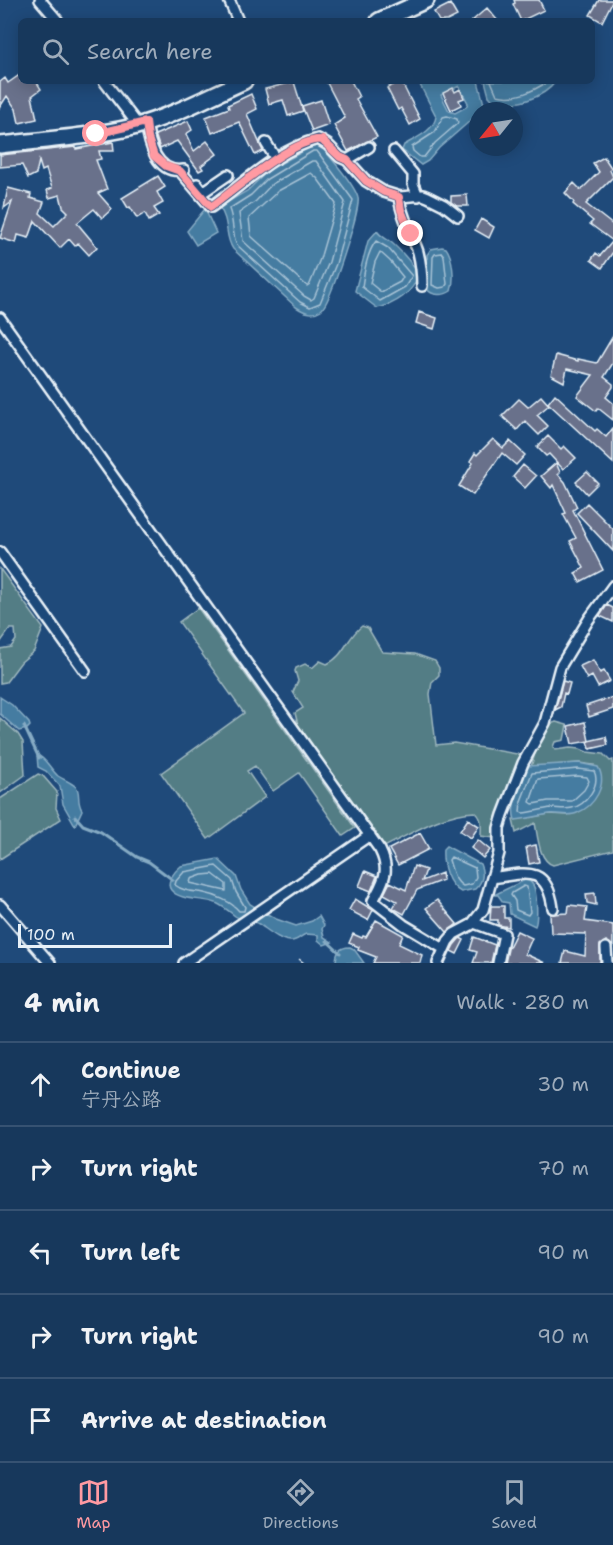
<!DOCTYPE html>
<meta charset="utf-8">
<style>
body{margin:0;font-family:"Shantell Sans","LXGW WenKai TC",sans-serif;background:#244365;color:#f1f3f6}
.compass{position:absolute;left:469px;top:102px;width:54px;height:54px;border-radius:50%;background:#17385c;box-shadow:0 3px 15px #0003;rotate:240deg}
.scale{position:absolute;left:18px;bottom:15px;width:154px;box-sizing:border-box;padding-left:6px;border:3px solid #e8f1f8;border-top:0;font-size:16px;line-height:21px;white-space:nowrap;color:#e8f1f8;-webkit-text-stroke:4px #1f4a7a;paint-order:stroke}
.stop{position:absolute;width:18px;height:18px;margin:-14px;border:4px solid #ff9aa2;border-radius:50%;background:#fff}
.stop.end{background:#ff9aa2;border-color:#fff;box-shadow:0 2px 6px #0008}
.list{margin:0;padding:0;list-style:none}
h2{display:flex;justify-content:space-between;align-items:center;height:78px;margin:0;padding:0 24px;font-size:26px}
h2 small{font-size:20px;font-weight:400;color:#9eacbb}
.list li{display:grid;grid-template-columns:39px 1fr auto;gap:18px;align-items:center;box-sizing:border-box;height:84px;padding:0 24px;border-top:2px solid #365272}
.list b{display:block;font-size:22px;white-space:nowrap}
.list p{margin:0;font-size:20px;white-space:nowrap;color:#9eacbb}
.list em{font-size:20px;font-style:normal;color:#9eacbb}
.icon{flex:none;width:33px;height:33px;fill:none;stroke:currentColor;stroke-width:2;stroke-linecap:round;stroke-linejoin:round}
.map{position:relative;flex:none;width:613px;height:963px;overflow:hidden}
.search{position:absolute;background:#17385c;box-shadow:0 3px 15px #0003;left:18px;right:18px;top:18px;height:66px;display:flex;align-items:center;gap:15px;box-sizing:border-box;padding:0 21px;border-radius:9px;color:#9eacbb;font-size:22px}
.sheet{height:498px;background:#17385c}
nav{display:flex;justify-content:space-around;align-items:center;box-sizing:border-box;height:84px;border-top:2px solid #365272;background:#17385c;font-size:16px;color:#9eacbb}
nav a{display:grid;justify-items:center;gap:3px}
nav .on{color:#ff9aa2}
.map>svg:first-child{display:block}
.green{fill:#537d85;stroke:#9eb7be;stroke-width:1.5}
.water{fill:#457ca1;stroke:#86abc4;stroke-width:1.5;fill-rule:evenodd}
.lines{fill:none;stroke-linecap:round;stroke-linejoin:round}
.shore{stroke:#a7c2d5;stroke-width:1.5}
.stream{stroke:#86abc4;stroke-width:3}
.building{fill:#69718b;stroke:#e8f1f8;stroke-width:1.5}
.street-casing{stroke:#e8f1f8;stroke-width:14}
.primary-casing{stroke:#e8f1f8;stroke-width:20}
.path{stroke:#e8f1f8;stroke-width:1.5;stroke-dasharray:6 4.5;stroke-linecap:butt}
.street{stroke:#1f4a7a;stroke-width:9}
.primary{stroke:#1f4a7a;stroke-width:15}
.route{stroke:#ff9aa2;stroke-width:8}
</style>
<div class="map">
<svg width="613" height="963" viewBox="0 0 613 963">
<rect width="100%" height="100%" fill="#1f4a7a"/>
<filter id="ink" filterUnits="userSpaceOnUse"><feTurbulence type="fractalNoise" baseFrequency=".0167" numOctaves="2"/><feDisplacementMap in="SourceGraphic" scale="12" xChannelSelector="R" yChannelSelector="G"/><feConvolveMatrix kernelMatrix="1 2 1 2 8 2 1 2 1" color-interpolation-filters="sRGB"/></filter>
<g filter="url(#ink)">
<path class="green" d="M 0,569 L 43,628 L 34,651 L 21,662 L 6,682 L 0,683 L 0,649 L 11,647 L 16,640 L 15,629 L 10,629 L 0,643 Z
M 198,608 L 355,828 L 343,836 L 299,773 L 273,791 L 255,766 L 247,771 L 265,797 L 208,839 L 161,773 L 244,713 L 179,622 Z
M 362,626 L 368,628 L 382,652 L 415,654 L 435,661 L 439,668 L 439,675 L 432,682 L 430,694 L 436,745 L 454,743 L 523,755 L 507,791 L 494,838 L 481,836 C 481,826 483,818 475,812 C 443,813 412,833 384,847 L 298,725 L 295,713 L 303,708 L 293,692 L 298,681 L 295,671 L 296,668 L 305,664 L 312,668 L 320,661 L 327,664 C 344,657 347,637 362,626 Z
M 0,718 L 18,734 L 23,742 L 25,775 L 0,793 Z
M 556,722 L 567,725 L 564,740 L 555,742 L 553,747 L 555,750 L 570,748 L 580,749 L 587,752 L 603,754 L 610,761 L 613,760 L 613,850 L 553,865 C 539,861 538,837 535,823 L 516,833 L 513,820 L 549,814 L 568,815 L 594,765 L 579,763 L 531,767 C 536,752 539,726 556,722 Z
M 38,774 L 43,776 L 57,792 L 56,808 L 61,819 L 0,859 L 0,799 Z"/>
<path class="water" d="M 418,81 L 478,81 L 485,108 L 478,111 L 478,114 L 439,148 L 428,161 L 421,165 L 402,150 L 404,145 C 416,138 435,130 436,116 ZM 459,86 L 468,103 L 466,107 L 455,113 L 449,111 L 441,95 Z
M 485,81 L 556,81 C 544,98 513,108 494,101 L 489,96 Z
M 317,142 C 327,153 355,185 358,198 C 361,208 330,304 321,310 C 312,316 304,312 296,307 L 233,249 C 224,236 230,221 219,207 L 247,191 L 270,169 L 300,153 L 313,143 Z
M 205,209 L 216,233 L 196,245 L 187,231 Z
M 377,231 C 381,237 386,238 392,243 C 402,252 412,263 418,274 C 415,292 394,305 377,308 L 355,291 L 368,241 Z
M 442,247 L 446,248 C 453,257 455,280 451,291 C 444,296 432,296 427,289 L 427,255 L 431,249 Z
M 0,697 L 12,705 L 29,723 L 30,726 L 27,729 L 19,731 L 0,714 Z
M 37,755 C 46,758 51,770 58,776 C 64,780 71,782 76,787 C 81,792 76,801 82,810 L 75,825 L 63,804 L 60,786 L 46,771 L 38,767 Z
M 579,763 L 598,767 C 608,784 595,806 577,813 C 569,817 558,813 549,814 C 537,816 527,819 515,820 C 509,803 522,782 528,766 Z
M 446,846 L 480,864 C 484,873 483,882 475,889 L 461,892 C 447,885 442,864 443,849 Z
M 218,859 L 236,876 L 241,890 L 250,904 L 276,919 L 296,926 L 312,921 L 319,916 L 324,925 L 322,929 L 324,937 L 332,942 L 324,945 L 318,940 L 318,935 L 306,934 C 300,936 297,942 290,941 C 278,940 267,929 257,923 C 250,919 241,920 235,916 C 229,911 223,906 216,903 C 203,898 180,901 171,890 C 165,882 175,871 181,866 Z
M 525,880 C 530,881 530,881 533,885 C 537,891 538,920 535,926 L 510,914 L 509,903 L 503,902 L 498,895 L 494,895 Z
M 350,947 L 354,949 L 364,963 L 336,963 C 336,953 339,947 350,947 Z"/>
<g class="lines">
<path class="shore" d="M 491,81 L 497,95 C 516,100 533,91 549,81
M 447,116 L 457,119 L 458,123 L 435,143 L 424,157 L 420,157 L 413,151 L 412,147 L 435,132 L 443,117 Z
M 313,151 L 317,151 L 353,200 L 336,264 L 320,303 L 310,307 L 300,302 L 237,245 C 232,236 234,221 229,209 L 251,195 L 267,179 Z
M 312,161 L 316,161 L 345,202 L 329,262 L 314,298 L 311,300 L 304,296 L 243,241 L 239,213 L 256,201 L 272,184 Z
M 311,173 L 317,178 L 336,204 L 320,259 L 310,284 L 307,286 L 251,236 L 249,218 L 278,191 Z
M 376,241 L 388,248 L 412,276 L 405,287 L 380,301 L 362,287 C 364,273 367,252 376,241 Z
M 380,252 L 390,261 L 403,277 L 400,282 L 381,292 L 370,283 L 375,262 Z
M 442,253 L 444,256 L 447,284 L 445,287 L 439,288 L 432,285 L 433,257 L 435,254 Z
M 578,769 L 594,771 C 601,785 586,805 572,808 C 565,810 558,808 552,808 C 542,809 532,812 523,813 L 520,812 L 521,801 L 532,773 Z
M 578,776 L 587,777 L 589,781 L 584,790 L 572,801 L 548,801 L 533,804 L 530,802 L 538,779 Z
M 451,857 L 475,868 L 476,877 L 472,884 L 463,886 C 454,881 452,869 449,860 Z
M 216,866 L 232,880 L 236,892 L 245,907 L 244,911 L 239,911 C 232,902 215,895 204,893 C 194,891 184,892 175,885 L 176,881 L 184,872 Z
M 213,874 L 226,884 L 226,891 L 190,883 L 191,879 L 202,875 Z
M 524,886 L 527,887 L 530,912 L 528,915 L 516,910 L 515,901 L 511,895 L 512,893 Z"/>
<path class="stream" d="M 24,726 L 39,758
M 75,816 L 83,825 L 101,832 L 137,857 L 149,862 L 173,880
M 327,941 L 340,953"/>
</g>
<path class="building" d="M 514,0 L 539,0 L 544,10 L 521,21 L 513,4 L 515,3 Z
M 599,0 L 613,0 L 602,22 L 590,15 Z
M 450,4 L 457,16 L 447,21 L 439,21 L 434,12 Z
M 487,8 L 498,21 L 472,21 Z
M 21,74 L 21,81 L 36,81 L 41,89 L 32,96 L 37,119 L 19,123 L 16,109 L 7,96 L 0,107 L 0,82 L 5,78 L 8,83 Z
M 326,81 L 351,81 L 359,97 L 356,99 L 377,137 L 348,151 L 334,125 L 345,118 Z
M 401,81 L 420,119 L 410,125 L 401,108 L 398,110 L 387,88 Z
M 294,82 L 303,111 L 288,116 L 283,100 L 269,104 L 265,89 Z
M 453,88 L 455,92 L 460,89 L 464,98 L 459,100 L 461,105 L 451,110 L 443,93 Z
M 251,94 L 257,109 L 247,114 L 263,151 L 255,155 L 239,122 L 212,133 L 206,117 L 229,108 L 228,105 Z
M 321,100 L 329,125 L 312,131 L 302,106 Z
M 188,121 L 192,130 L 186,134 L 194,151 L 207,141 L 217,154 L 201,166 L 203,169 L 199,171 L 177,141 L 160,149 L 156,137 L 155,135 Z
M 113,142 L 114,151 L 99,151 L 101,159 L 96,160 L 107,189 L 98,193 L 112,209 L 102,218 L 94,209 L 77,223 L 97,247 L 89,255 L 78,243 L 75,246 L 69,239 L 60,248 L 35,221 L 29,238 L 18,235 L 16,243 L 0,238 L 12,202 L 4,208 L 8,188 L 31,194 L 30,198 L 44,202 L 40,213 L 54,226 L 68,212 L 63,207 L 60,195 L 49,198 L 47,190 L 52,188 L 46,169 L 42,171 L 39,161 L 36,174 L 28,178 L 22,165 L 0,167 L 0,155 L 76,147 L 76,149 Z
M 604,157 L 612,169 L 610,170 L 613,177 L 586,204 L 613,225 L 613,252 L 602,268 L 591,260 L 596,253 L 600,256 L 613,241 L 590,224 L 593,221 L 573,204 L 574,202 L 565,193 L 574,183 L 581,190 L 599,172 L 593,163 Z
M 158,176 L 165,187 L 157,192 L 163,203 L 154,208 L 159,215 L 149,221 L 145,213 L 137,218 L 130,207 L 128,208 L 122,198 Z
M 467,195 L 468,206 L 457,206 L 451,202 L 451,196 Z
M 481,219 L 494,227 L 489,238 L 475,230 Z
M 419,312 L 437,318 L 434,329 L 416,323 Z
M 613,336 L 613,363 L 604,377 L 613,384 L 613,387 L 606,397 L 613,403 L 613,420 L 598,408 L 596,411 L 577,396 L 593,375 L 567,369 L 564,382 L 551,375 L 556,355 L 578,361 L 578,359 L 597,363 Z
M 555,394 L 595,431 L 597,429 L 606,437 L 613,428 L 613,463 L 548,403 Z
M 541,396 L 549,405 L 537,415 L 548,426 L 539,435 L 525,421 L 517,430 L 502,416 L 519,399 L 528,407 Z
M 548,436 L 561,449 L 564,446 L 576,458 L 563,469 L 549,454 L 546,456 L 537,447 Z
M 493,439 L 503,448 L 510,441 L 525,455 L 516,465 L 502,453 L 473,495 L 459,486 L 473,463 L 470,461 L 475,453 L 477,455 Z
M 556,463 L 560,472 L 558,474 L 565,482 L 577,507 L 573,510 L 603,570 L 580,582 L 575,573 L 584,568 L 570,541 L 576,538 L 563,514 L 566,513 L 553,485 L 551,488 L 541,476 Z
M 523,465 L 536,476 L 525,488 L 513,477 Z
M 587,472 L 598,483 L 587,494 L 576,482 Z
M 587,503 L 613,529 L 613,551 L 577,513 Z
M 607,605 L 613,608 L 613,622 L 600,616 Z
M 593,660 L 600,673 L 604,671 L 610,681 L 598,687 L 592,676 L 587,679 L 580,666 Z
M 563,681 L 570,683 L 567,694 L 564,693 L 561,707 L 555,710 Z
M 613,697 L 613,709 L 589,717 L 586,706 Z
M 585,722 L 589,741 L 572,744 L 568,726 Z
M 606,737 L 608,745 L 590,749 L 588,741 Z
M 468,819 L 479,826 L 471,838 L 460,831 Z
M 420,833 L 429,849 L 398,865 L 389,849 Z
M 478,840 L 490,850 L 483,858 L 471,848 Z
M 536,845 L 539,862 L 529,864 L 526,847 Z
M 414,866 L 426,870 L 422,881 L 442,873 L 443,880 L 417,890 L 404,914 L 393,908 L 397,901 L 384,894 L 390,882 L 406,890 Z
M 365,871 L 377,876 L 371,891 L 359,886 Z
M 595,893 L 596,905 L 587,903 L 586,894 Z
M 355,899 L 373,910 L 368,920 L 349,910 Z
M 437,900 L 457,924 L 447,932 L 426,908 Z
M 569,905 L 587,907 L 585,921 L 613,925 L 613,946 L 606,941 L 600,945 L 600,963 L 562,963 L 565,951 L 585,956 L 586,934 L 551,933 L 550,914 L 568,913 Z
M 491,906 L 504,906 L 504,918 L 509,918 L 509,927 L 498,925 L 498,920 L 490,920 Z
M 376,920 L 403,935 L 399,944 L 422,955 L 420,963 L 373,963 L 376,957 L 358,950 L 359,947 L 349,943 L 353,934 L 362,938 L 363,936 L 366,937 Z
M 517,931 L 532,938 L 525,954 L 545,963 L 505,963 L 508,949 Z
M 474,937 L 495,945 L 491,963 L 473,963 L 477,952 L 470,950 Z
M 460,938 L 464,940 L 457,954 L 451,951 L 454,945 Z"/>
<g class="lines">
<defs>
<path id="street" d="M 40,0 L 58,21
M 229,0 L 238,21
M 104,81 L 138,125
M 146,122 C 149,143 156,175 184,170
M 266,143 L 276,159
M 394,151 L 413,174 L 413,184 L 418,196
M 347,160 L 369,147
M 180,171 L 211,207 C 245,183 277,150 318,139 L 328,145 L 340,157 L 347,160 L 366,181 L 384,192 L 400,197 L 423,195 L 428,197 L 444,205 L 458,216
M 197,184 L 203,192 L 228,175
M 399,197 C 401,216 412,234 418,252 C 421,264 422,275 422,286
M 0,318 L 380,850 C 391,872 383,881 373,901 L 404,925 L 444,949
M 0,552 L 85,671
M 492,878 C 526,873 547,865 553,908
M 0,905 L 50,963
M 474,923 L 504,934 L 498,963
M 606,948 L 607,963
M 184,963 L 370,835
M 438,963 L 448,941 L 454,934 L 471,925 L 483,910 L 499,853 L 499,828 L 503,815 L 523,763 L 545,723 L 560,667 L 589,619 L 613,586"/>
<path id="primary" d="M 379,21 L 426,0
M 0,145 C 44,140 90,137 133,127 C 171,117 208,97 244,81"/>
</defs>
<use href="#street" class="street-casing"/>
<use href="#primary" class="primary-casing"/>
<path class="path" d="M 299,959 L 304,963"/>
<use href="#street" class="street"/>
<use href="#primary" class="primary"/>
</g>
</g>
<g class="lines" filter="url(#ink)">
<path class="route" d="M 96,134 L 146,122 L 148,138 L 154,156 L 166,166 L 180,171 L 211,207 C 233,191 296,136 322,140 L 340,157 L 347,160 L 366,181 L 384,192 L 399,197 L 401,210 L 411,234"/>
</g>
</svg>
<svg class="compass" viewBox="-18 -18 36 36"><path d="M0-13l5 13h-10z" fill="#e53935"/><path d="M0 13l5-13h-10z" fill="#9eacbb"/></svg>
<div class="scale">100 m</div>
<div class="stop" style="left:96px;top:134px"></div>
<div class="stop end" style="left:411px;top:234px"></div>
<div class="search"><svg class="icon" aria-label="search" viewBox="0 0 24 24"><circle cx="10" cy="10" r="6"/><path d="M15 15l6 6"/></svg>Search here</div>
</div>
<section class="sheet">
<h2>4 min<small>Walk · 280 m</small></h2>
<ul class="list">
<li><svg class="icon" aria-label="ahead" viewBox="0 0 24 24"><path d="M12 20V5M6 11l6-6 6 6"/></svg><div><b>Continue</b><p>宁丹公路</p></div><em>30 m</em></li>
<li><svg class="icon" aria-label="right" viewBox="0 0 24 24"><path d="M7 20v-9h11M14 6l5 5-5 5"/></svg><div><b>Turn right</b></div><em>70 m</em></li>
<li><svg class="icon" aria-label="left" viewBox="0 0 24 24"><path d="M17 20v-9H6M10 6l-5 5 5 5"/></svg><div><b>Turn left</b></div><em>90 m</em></li>
<li><svg class="icon" aria-label="right" viewBox="0 0 24 24"><path d="M7 20v-9h11M14 6l5 5-5 5"/></svg><div><b>Turn right</b></div><em>90 m</em></li>
<li><svg class="icon" aria-label="arrive" viewBox="0 0 24 24"><path d="M6 21V4h12l-3 4 3 4H6"/></svg><div><b>Arrive at destination</b></div></li>
</ul>
</section>
<nav>
<a class="on"><svg class="icon" aria-label="map" viewBox="0 0 24 24"><path d="M3 6l6-2 6 2 6-2v14l-6 2-6-2-6 2zM9 4v14M15 6v14"/></svg>Map</a>
<a><svg class="icon" aria-label="directions" viewBox="0 0 24 24"><path d="M12 3l9 9-9 9-9-9zM9 14v-3h6M13 9l2 2-2 2"/></svg>Directions</a>
<a><svg class="icon" aria-label="saved" viewBox="0 0 24 24"><path d="M7 4h10v16l-5-4-5 4z"/></svg>Saved</a>
</nav>
